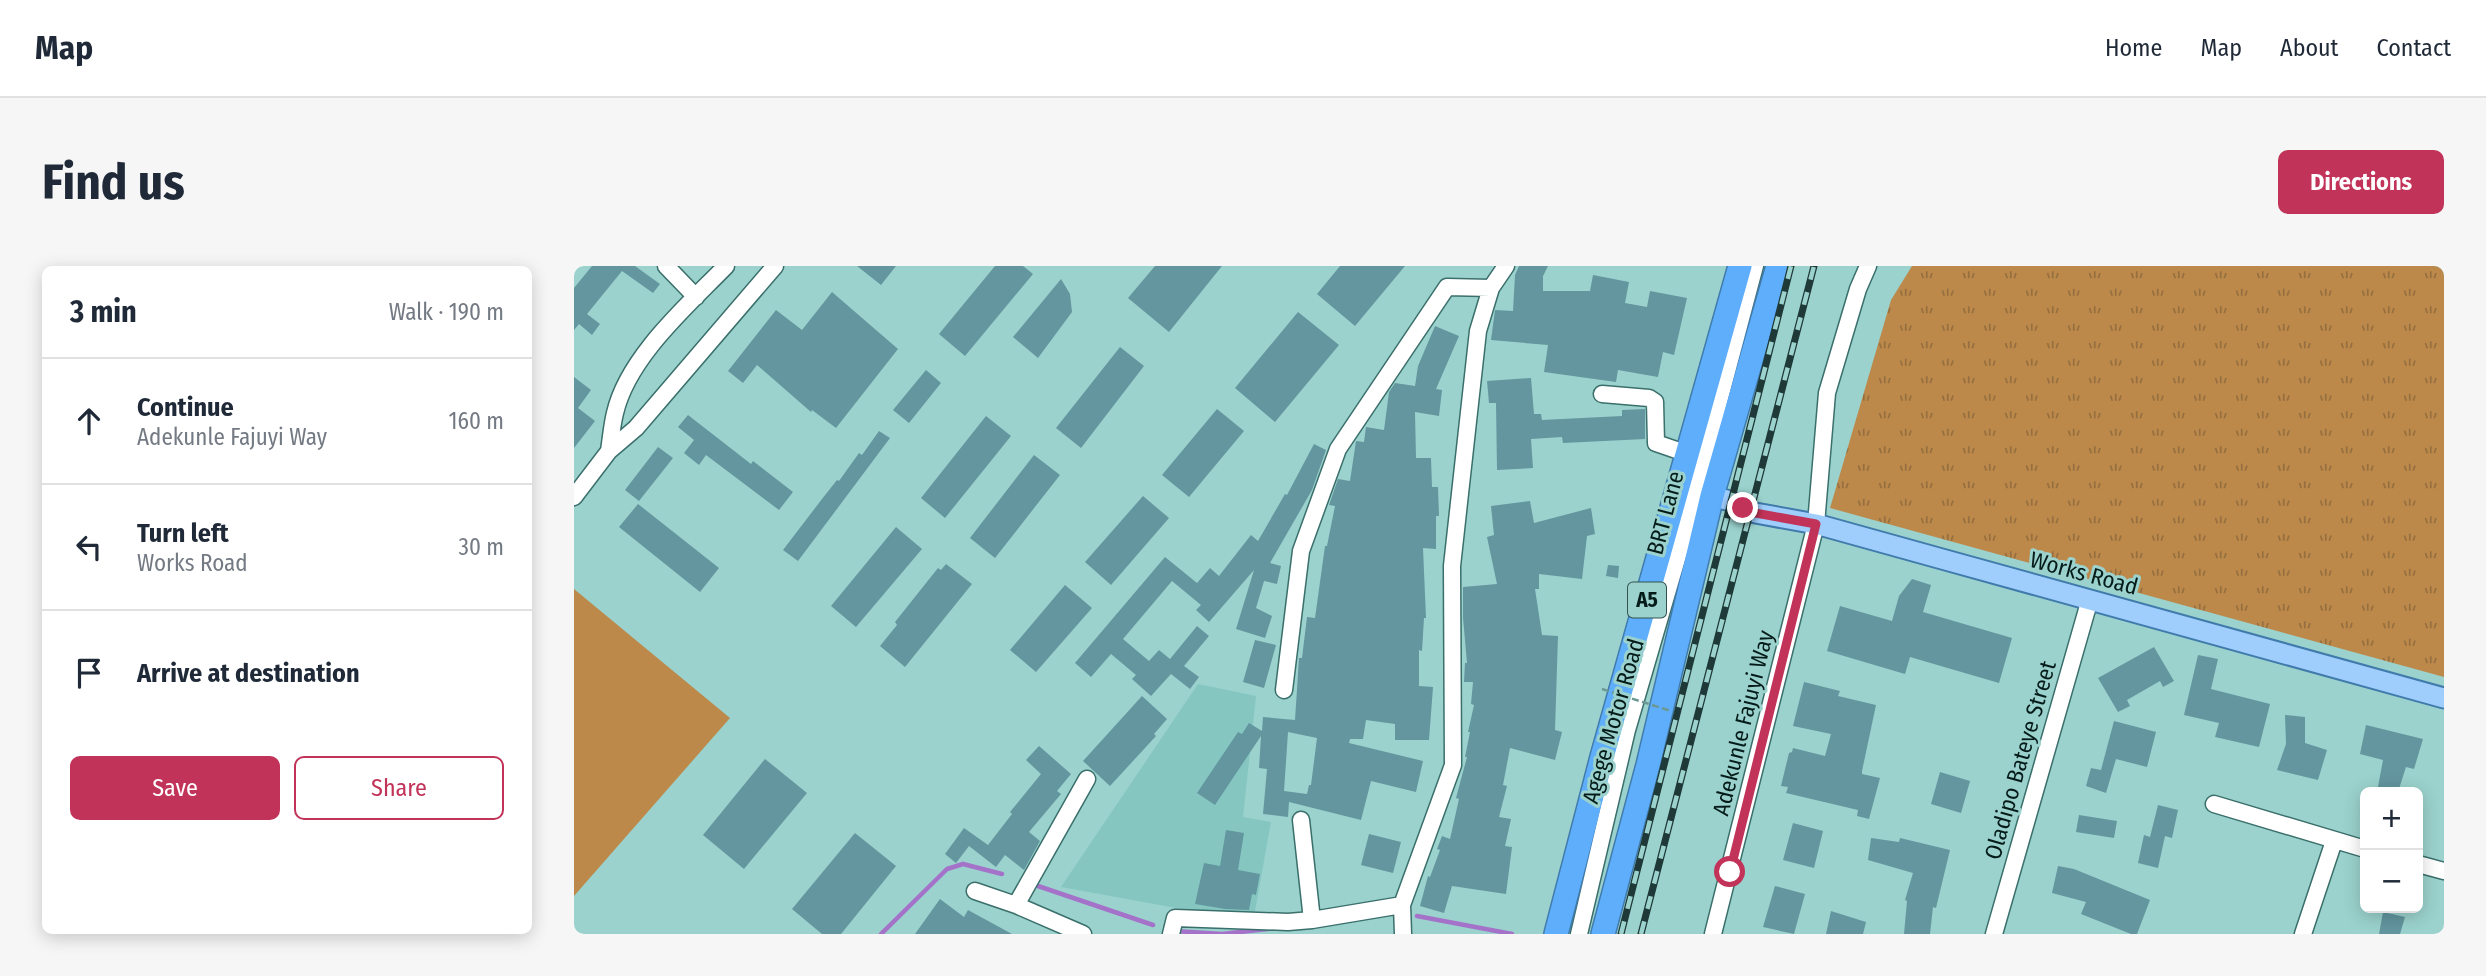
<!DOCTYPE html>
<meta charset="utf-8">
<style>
body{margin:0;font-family:"Fira Sans Condensed",sans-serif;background:#f6f6f7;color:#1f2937}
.controls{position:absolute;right:21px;bottom:21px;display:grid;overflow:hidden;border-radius:10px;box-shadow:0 4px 18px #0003}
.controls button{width:63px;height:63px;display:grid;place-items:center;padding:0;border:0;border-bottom:2px solid #e0e1e3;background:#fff;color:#1f2937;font:35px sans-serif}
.stop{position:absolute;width:21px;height:21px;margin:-16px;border:5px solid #c23359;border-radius:50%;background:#fff}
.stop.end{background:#c23359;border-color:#fff;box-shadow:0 2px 7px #0008}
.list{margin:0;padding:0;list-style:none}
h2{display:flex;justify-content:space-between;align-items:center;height:91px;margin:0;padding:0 28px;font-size:30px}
h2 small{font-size:23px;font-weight:400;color:#747a83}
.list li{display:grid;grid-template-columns:46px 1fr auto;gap:21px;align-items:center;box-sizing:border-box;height:126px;padding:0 28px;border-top:2px solid #e0e1e3}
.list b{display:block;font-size:26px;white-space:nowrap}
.list p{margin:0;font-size:23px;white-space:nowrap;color:#747a83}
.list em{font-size:23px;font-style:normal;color:#747a83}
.actions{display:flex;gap:14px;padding:21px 28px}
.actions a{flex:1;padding:16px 0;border:2px solid #c23359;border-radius:10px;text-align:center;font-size:24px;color:#c23359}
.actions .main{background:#c23359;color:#fff}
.icon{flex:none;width:38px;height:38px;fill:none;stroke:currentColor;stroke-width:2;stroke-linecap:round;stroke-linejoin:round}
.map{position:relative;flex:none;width:1870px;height:668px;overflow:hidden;border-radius:10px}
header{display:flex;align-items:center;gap:42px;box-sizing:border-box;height:98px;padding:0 35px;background:#fff;border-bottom:2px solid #e0e1e3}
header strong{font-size:33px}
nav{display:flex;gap:38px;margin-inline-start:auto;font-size:24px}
.intro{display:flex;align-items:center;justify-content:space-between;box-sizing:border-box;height:168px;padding:0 42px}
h1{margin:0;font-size:49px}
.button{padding:18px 32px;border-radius:10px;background:#c23359;color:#fff;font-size:24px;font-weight:700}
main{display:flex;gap:42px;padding:0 42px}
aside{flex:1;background:#fff;border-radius:10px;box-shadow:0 4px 18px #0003}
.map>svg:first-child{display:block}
.built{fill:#85c6c1}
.grass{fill:url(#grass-tufts)}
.park{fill:#bc894b}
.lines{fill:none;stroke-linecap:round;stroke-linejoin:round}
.stream{stroke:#a572ca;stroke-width:4.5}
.building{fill:#63969f;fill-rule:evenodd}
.minor-casing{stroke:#3a6f6b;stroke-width:19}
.major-casing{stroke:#407bac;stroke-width:23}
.highway-casing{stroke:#407bac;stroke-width:26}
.minor{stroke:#fff;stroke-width:16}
.major{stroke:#9fcefd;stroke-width:19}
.highway{stroke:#5faefb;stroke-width:23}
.rail-casing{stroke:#1e3937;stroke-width:7}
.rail{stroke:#9bd2cd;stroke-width:4.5;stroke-dasharray:13;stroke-linecap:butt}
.path-bridge{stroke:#6c9894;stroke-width:2.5;stroke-dasharray:7 3.5;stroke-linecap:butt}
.route{stroke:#c23359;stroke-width:9}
.labels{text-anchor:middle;stroke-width:6;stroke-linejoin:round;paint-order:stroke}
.shield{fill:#9bd2cd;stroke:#32524f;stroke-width:2}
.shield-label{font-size:21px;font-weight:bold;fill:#051b19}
.street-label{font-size:23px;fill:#051b19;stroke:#9bd2cd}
</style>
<header>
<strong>Map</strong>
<nav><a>Home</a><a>Map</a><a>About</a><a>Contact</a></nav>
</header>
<div class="intro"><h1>Find us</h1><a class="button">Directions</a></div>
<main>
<aside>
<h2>3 min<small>Walk · 190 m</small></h2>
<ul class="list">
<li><svg class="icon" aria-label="ahead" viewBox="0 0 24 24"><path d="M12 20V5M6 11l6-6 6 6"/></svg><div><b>Continue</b><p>Adekunle Fajuyi Way</p></div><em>160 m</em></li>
<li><svg class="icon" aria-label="left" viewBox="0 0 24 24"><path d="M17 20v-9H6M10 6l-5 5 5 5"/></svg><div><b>Turn left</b><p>Works Road</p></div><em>30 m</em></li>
<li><svg class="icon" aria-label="arrive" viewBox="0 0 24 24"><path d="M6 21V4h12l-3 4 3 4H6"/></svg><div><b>Arrive at destination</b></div></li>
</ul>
<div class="actions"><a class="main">Save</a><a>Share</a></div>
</aside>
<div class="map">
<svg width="1870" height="668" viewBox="0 0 1870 668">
<defs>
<pattern id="grass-tufts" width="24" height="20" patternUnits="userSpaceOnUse" patternTransform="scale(1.75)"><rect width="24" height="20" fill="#bc894b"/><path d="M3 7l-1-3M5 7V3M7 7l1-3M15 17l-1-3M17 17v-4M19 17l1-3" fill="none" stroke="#976f3e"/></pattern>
</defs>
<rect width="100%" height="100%" fill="#9bd2cd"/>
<path class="built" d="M 624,418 L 682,430 L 669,551 L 697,556 L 679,656 L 487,621 Z"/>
<path class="grass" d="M 1338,0 L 1870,0 L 1870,411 L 1256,242 L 1317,34 Z"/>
<path class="park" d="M 0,323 L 156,452 L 0,630 Z"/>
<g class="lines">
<path class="stream" d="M 464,620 L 579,659
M 843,650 L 938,668
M 600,665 L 648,668 L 703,662
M 307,668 L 373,603 L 389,598 L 428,608"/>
</g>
<path class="building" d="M 18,0 L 61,0 L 86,18 L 79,27 L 48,5 L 13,48 L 26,58 L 18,69 L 5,58 L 0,64 L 0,22 Z
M 283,0 L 322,0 L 307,19 Z
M 421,0 L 449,0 L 459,8 L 391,90 L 365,68 Z
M 581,0 L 648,0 L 595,66 L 554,32 Z
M 766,0 L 831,0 L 781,60 L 743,28 Z
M 945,0 L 974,0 L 969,10 L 969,25 L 1016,25 L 1019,9 L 1055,16 L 1051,37 L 1073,41 L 1076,25 L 1113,32 L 1100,89 L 1089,86 L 1084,111 L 1044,104 L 1042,116 L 970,106 L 974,79 L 917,74 L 921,44 L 939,45 L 941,9 Z
M 487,13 L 496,28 L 498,46 L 464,92 L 439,71 Z
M 258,26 L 324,83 L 262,162 L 238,144 L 237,146 L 183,99 L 169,117 L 154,105 L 202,44 L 228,64 Z
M 724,46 L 765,79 L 701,156 L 661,122 Z
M 861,60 L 885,70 L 862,123 L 868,124 L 865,150 L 841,146 L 842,192 L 857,192 L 858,221 L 864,221 L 865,250 L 862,250 L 862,283 L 849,282 L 852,352 L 850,352 L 848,385 L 845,384 L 845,420 L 859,421 L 855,474 L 821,474 L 821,458 L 792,454 L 789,473 L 776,473 L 775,477 L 849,495 L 842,526 L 797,515 L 787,554 L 715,536 L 714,551 L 689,548 L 693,503 L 685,502 L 687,470 L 641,539 L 623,527 L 664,466 L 668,468 L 675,457 L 688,465 L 689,451 L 721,454 L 725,392 L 728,392 L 733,351 L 741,352 L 751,280 L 753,280 L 761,240 L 755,239 L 764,213 L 776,215 L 782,175 L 790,176 L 792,161 L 810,164 L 815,126 L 821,117 L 841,120 L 844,100 ZM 714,466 L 743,472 L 737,519 L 735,519 L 733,528 L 710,525 Z
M 546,81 L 570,100 L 507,182 L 482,162 Z
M 352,104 L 367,117 L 335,157 L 319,144 Z
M 0,111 L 17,124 L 4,142 L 21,155 L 0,182 Z
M 957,112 L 960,148 L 967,148 L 968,154 L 1048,150 L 1048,144 L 1071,143 L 1071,173 L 989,177 L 988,171 L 957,173 L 959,202 L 923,204 L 922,137 L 915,137 L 913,115 Z
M 643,143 L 670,165 L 615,231 L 588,209 Z
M 114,149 L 177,198 L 179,195 L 219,226 L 205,244 L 132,189 L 125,199 L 110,187 L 120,174 L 104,161 Z
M 412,150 L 437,170 L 371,252 L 347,232 Z
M 305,165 L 316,172 L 224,295 L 209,284 L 248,233 L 263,214 L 265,215 L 285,187 L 288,189 Z
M 740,178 L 752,184 L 738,224 L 696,297 L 707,300 L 703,318 L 690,315 L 682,342 L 698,350 L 691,372 L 662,363 L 680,304 L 635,356 L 622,344 L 627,339 L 598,315 L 549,373 L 575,395 L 585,384 L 596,393 L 623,360 L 635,370 L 610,400 L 625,411 L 616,423 L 597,408 L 577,430 L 558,413 L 562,409 L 537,388 L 517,411 L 501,397 L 591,291 L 623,317 L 636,302 L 645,310 L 677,269 L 684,275 L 711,228 L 713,229 Z
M 84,181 L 99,192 L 65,235 L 51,224 Z
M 460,189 L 486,209 L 421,292 L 396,272 Z
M 569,230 L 595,252 L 537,319 L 511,296 Z
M 956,235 L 960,257 L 1017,242 L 1021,268 L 1013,270 L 1008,313 L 965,308 L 965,323 L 961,323 L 968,369 L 984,370 L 981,464 L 988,466 L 981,494 L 936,482 L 929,519 L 933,520 L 925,551 L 937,553 L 931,580 L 938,581 L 932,628 L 878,620 L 870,647 L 846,640 L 854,610 L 856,611 L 866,584 L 863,583 L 868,570 L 876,573 L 885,533 L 882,532 L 893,491 L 891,491 L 896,466 L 894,466 L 900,439 L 897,438 L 899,416 L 890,416 L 891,397 L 893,397 L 889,352 L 889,321 L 923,318 L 913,271 L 920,269 L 917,240 Z
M 64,238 L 145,302 L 126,326 L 45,261 Z
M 322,261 L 348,283 L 282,361 L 257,340 Z
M 372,298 L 398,318 L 331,401 L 306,380 L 323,359 L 321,356 L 364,302 L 367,304 Z
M 1034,299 L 1045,300 L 1044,312 L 1032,310 Z
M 1338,313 L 1357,319 L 1349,346 L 1438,372 L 1425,417 L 1336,391 L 1331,408 L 1253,385 L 1266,340 L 1318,355 L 1325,330 Z
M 491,319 L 518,342 L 462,406 L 436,384 Z
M 681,374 L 702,379 L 690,422 L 669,416 Z
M 1580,381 L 1600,415 L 1589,421 L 1586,415 L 1553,434 L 1556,440 L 1544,446 L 1524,412 Z
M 1624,389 L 1644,393 L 1637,423 L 1696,438 L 1685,481 L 1641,471 L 1645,457 L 1610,449 Z
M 1230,416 L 1266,425 L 1264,430 L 1302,439 L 1288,505 L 1288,508 L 1306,512 L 1295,553 L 1283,550 L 1284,544 L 1212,527 L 1214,521 L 1207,520 L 1215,487 L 1218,486 L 1219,482 L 1251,490 L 1257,468 L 1219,460 Z
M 568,430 L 593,453 L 580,468 L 582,470 L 536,520 L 509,495 Z
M 1711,449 L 1731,451 L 1731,477 L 1753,484 L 1744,514 L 1703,504 L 1712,478 Z
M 1540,455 L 1582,466 L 1573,501 L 1542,493 L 1532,527 L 1512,520 L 1517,502 L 1527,504 Z
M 1792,459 L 1849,473 L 1840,503 L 1832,501 L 1824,526 L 1803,526 L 1809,494 L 1786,488 Z
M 465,480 L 497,508 L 483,525 L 487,528 L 455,566 L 466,575 L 450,604 L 431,589 L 422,601 L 395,580 L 382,597 L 371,588 L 390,562 L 414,579 L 438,548 L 436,546 L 467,508 L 452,494 Z
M 191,493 L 233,527 L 170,603 L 129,569 Z
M 1366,506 L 1396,515 L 1387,547 L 1357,538 Z
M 1584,539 L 1604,544 L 1598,572 L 1591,570 L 1584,602 L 1564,597 L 1570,569 L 1576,571 Z
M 1505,549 L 1543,555 L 1540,572 L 1502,566 Z
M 1219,557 L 1249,565 L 1240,602 L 1209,594 Z
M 652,564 L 670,567 L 664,604 L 686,608 L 682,629 L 678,628 L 675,644 L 651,643 L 621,638 L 630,597 L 646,600 Z
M 281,567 L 322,600 L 267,668 L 248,668 L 218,643 Z
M 795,568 L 827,576 L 819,607 L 787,599 Z
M 1297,572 L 1325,576 L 1326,572 L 1376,584 L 1362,642 L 1359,641 L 1356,668 L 1330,668 L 1333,635 L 1331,634 L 1339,607 L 1294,594 Z
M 1484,600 L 1500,603 L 1576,634 L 1563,668 L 1557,668 L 1507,648 L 1512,636 L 1478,627 Z
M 1201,620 L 1231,628 L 1220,668 L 1189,661 Z
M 366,633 L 390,651 L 394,644 L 438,668 L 341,668 Z
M 1257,645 L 1292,656 L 1289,668 L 1252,668 Z
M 1809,646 L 1831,651 L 1826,668 L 1805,668 Z"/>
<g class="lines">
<defs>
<path id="minor" d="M 92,0 L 122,31
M 1028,128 L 1075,132 L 1081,136 L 1082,177 L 1114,188
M 35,185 C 37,172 38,159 41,147 C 54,91 113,40 152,0
M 0,231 L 35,185 L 62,162 L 201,0
M 710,424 L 727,285 L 764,183 L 873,21 L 917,22
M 1640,538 L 1791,583
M 727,554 L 738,654
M 1844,598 L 1870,605
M 401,625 L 442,639 L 509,668
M 442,639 L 513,513
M 597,668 L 601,652 L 714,656 L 738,654 L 828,639
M 829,668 L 828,639 L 879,499 L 878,300 L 904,65 L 917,22 L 932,0
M 1005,668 L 1053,464 L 1107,279 L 1181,0
M 1139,668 L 1242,258 L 1253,127 L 1284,23 L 1294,0
M 1420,668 L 1516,333
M 1729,668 L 1760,575"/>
<path id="major" d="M 1138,230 L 1156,235 L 1176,246 L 1242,258 L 1368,293 L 1870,432"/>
<path id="highway" d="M 982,668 L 1028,491 L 1166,0
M 1029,668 L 1074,499 L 1138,230 L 1204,0"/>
</defs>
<use href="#minor" class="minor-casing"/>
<use href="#major" class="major-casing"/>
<use href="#highway" class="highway-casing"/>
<use href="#minor" class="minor"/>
<use href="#major" class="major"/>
<use href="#highway" class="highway"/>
<defs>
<path id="rail" d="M 1047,668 L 1217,0
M 1067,668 L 1240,0"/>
</defs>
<use href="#rail" class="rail-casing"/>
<use href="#rail" class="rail"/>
<path class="path-bridge" d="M 1028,423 L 1097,445"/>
</g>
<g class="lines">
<path class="route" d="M 1156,606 L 1242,258 L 1176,246 L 1169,242"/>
</g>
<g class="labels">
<rect class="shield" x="1054" y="316.5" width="38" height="35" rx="5"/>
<g class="shield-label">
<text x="1073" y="341">A5</text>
</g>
<g class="street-label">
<text transform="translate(1091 247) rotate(-75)" y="8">BRT Lane</text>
<text transform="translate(1510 307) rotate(15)" y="8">Works Road</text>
<text transform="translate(1039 455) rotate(-74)" y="8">Agege Motor Road</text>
<text transform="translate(1169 457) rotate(-76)" y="8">Adekunle Fajuyi Way</text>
<text transform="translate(1446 494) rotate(-74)" y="8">Oladipo Bateye Street</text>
</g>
</g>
</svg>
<div class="controls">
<button>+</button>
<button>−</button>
</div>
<div class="stop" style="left:1156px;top:606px"></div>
<div class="stop end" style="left:1169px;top:242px"></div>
</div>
</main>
